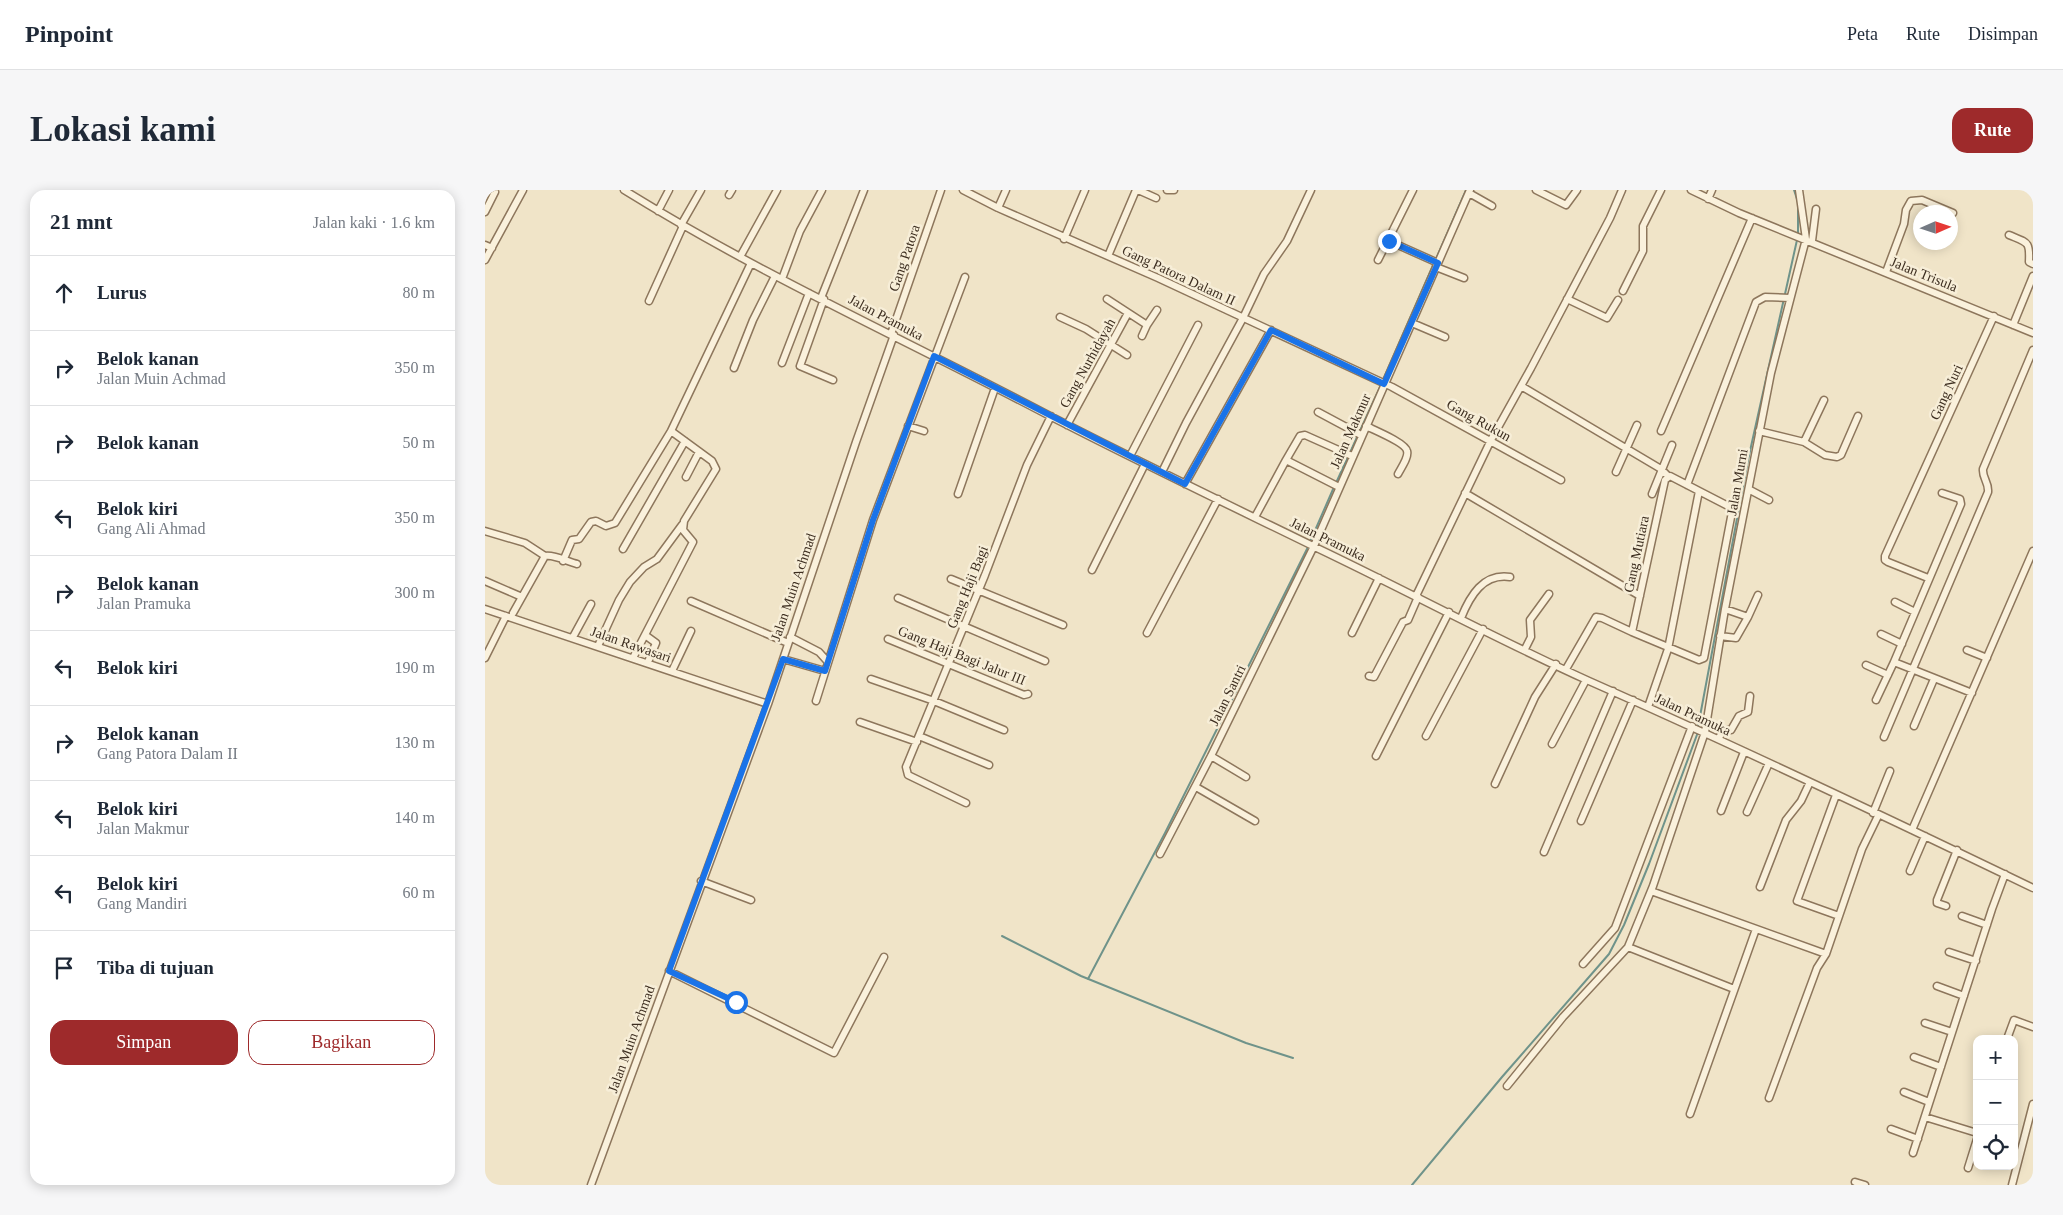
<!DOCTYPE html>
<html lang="id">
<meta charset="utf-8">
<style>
body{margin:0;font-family:Georgia,serif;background:#f6f6f7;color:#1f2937}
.controls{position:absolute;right:15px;bottom:15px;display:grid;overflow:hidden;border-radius:10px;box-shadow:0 2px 12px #0003}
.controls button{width:45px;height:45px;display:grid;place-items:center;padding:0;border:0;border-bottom:1px solid #e0e1e3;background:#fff;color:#1f2937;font:25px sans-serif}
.compass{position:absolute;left:1428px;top:15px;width:45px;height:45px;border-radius:50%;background:#fff;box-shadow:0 2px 12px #0003;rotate:87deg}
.stop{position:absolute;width:15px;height:15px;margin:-11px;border:4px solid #1a73e8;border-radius:50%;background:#fff}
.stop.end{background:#1a73e8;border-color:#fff;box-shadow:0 1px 5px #0008}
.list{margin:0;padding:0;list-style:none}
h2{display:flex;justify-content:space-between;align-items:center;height:65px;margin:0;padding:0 20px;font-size:21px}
h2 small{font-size:16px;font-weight:400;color:#747a83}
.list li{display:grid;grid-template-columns:32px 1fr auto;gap:15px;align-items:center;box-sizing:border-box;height:75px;padding:0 20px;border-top:1px solid #e0e1e3}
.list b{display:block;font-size:19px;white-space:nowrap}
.list p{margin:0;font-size:16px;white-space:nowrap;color:#747a83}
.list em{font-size:16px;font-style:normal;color:#747a83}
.actions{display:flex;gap:10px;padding:15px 20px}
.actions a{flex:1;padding:11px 0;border:1px solid #9e2a2b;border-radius:15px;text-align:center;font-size:18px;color:#9e2a2b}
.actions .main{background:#9e2a2b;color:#fff}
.icon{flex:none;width:28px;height:28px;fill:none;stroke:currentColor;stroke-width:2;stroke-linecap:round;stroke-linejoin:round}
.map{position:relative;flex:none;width:1548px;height:995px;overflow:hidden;border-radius:15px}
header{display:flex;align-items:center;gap:30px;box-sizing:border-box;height:70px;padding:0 25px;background:#fff;border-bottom:1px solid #e0e1e3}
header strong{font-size:24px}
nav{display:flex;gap:28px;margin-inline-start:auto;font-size:18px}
.intro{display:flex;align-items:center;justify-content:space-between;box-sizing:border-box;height:120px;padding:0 30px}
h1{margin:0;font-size:35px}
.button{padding:12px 22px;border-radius:15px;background:#9e2a2b;color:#fff;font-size:18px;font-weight:700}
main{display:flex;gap:30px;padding:0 30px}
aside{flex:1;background:#fff;border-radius:15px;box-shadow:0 2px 12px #0003}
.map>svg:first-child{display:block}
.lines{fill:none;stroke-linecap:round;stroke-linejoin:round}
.stream{stroke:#6f938a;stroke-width:2}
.minor-casing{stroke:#8d765c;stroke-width:9}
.minor{stroke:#faf1dc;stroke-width:6}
.route{stroke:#1a73e8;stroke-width:6}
.labels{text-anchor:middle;stroke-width:5;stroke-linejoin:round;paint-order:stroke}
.street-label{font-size:14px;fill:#3d2e20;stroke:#f7eed8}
</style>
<header>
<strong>Pinpoint</strong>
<nav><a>Peta</a><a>Rute</a><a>Disimpan</a></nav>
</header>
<div class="intro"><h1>Lokasi kami</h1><a class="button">Rute</a></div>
<main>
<aside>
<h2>21 mnt<small>Jalan kaki · 1.6 km</small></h2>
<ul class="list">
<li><svg class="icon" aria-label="ahead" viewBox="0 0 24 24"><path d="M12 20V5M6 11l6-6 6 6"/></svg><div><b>Lurus</b></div><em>80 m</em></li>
<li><svg class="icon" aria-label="right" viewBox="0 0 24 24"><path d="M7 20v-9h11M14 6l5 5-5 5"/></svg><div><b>Belok kanan</b><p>Jalan Muin Achmad</p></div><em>350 m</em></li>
<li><svg class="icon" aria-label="right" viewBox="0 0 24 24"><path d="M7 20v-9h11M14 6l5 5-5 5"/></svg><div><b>Belok kanan</b></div><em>50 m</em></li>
<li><svg class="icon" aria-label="left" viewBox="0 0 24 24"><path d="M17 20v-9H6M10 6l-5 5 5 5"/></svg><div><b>Belok kiri</b><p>Gang Ali Ahmad</p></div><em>350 m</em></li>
<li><svg class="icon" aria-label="right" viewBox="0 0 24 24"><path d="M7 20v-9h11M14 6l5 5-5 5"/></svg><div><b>Belok kanan</b><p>Jalan Pramuka</p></div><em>300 m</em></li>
<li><svg class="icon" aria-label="left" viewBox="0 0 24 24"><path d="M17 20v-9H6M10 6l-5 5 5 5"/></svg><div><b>Belok kiri</b></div><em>190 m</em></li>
<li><svg class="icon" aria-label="right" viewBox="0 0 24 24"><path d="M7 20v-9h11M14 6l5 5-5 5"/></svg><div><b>Belok kanan</b><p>Gang Patora Dalam II</p></div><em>130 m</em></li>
<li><svg class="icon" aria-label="left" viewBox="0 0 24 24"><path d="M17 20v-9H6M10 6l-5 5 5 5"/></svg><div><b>Belok kiri</b><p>Jalan Makmur</p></div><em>140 m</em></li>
<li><svg class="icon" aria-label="left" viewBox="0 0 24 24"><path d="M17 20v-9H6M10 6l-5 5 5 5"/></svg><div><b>Belok kiri</b><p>Gang Mandiri</p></div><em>60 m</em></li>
<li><svg class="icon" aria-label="arrive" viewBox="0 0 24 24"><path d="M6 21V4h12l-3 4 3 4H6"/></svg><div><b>Tiba di tujuan</b></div></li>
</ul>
<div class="actions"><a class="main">Simpan</a><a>Bagikan</a></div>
</aside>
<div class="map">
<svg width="1548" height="995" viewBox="0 0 1548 995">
<rect width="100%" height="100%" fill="#f0e4c8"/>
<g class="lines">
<path class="stream" d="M 1309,0 L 1313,12 L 1313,45
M 951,69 L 981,0
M 898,190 L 949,73
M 851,293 L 896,195
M 825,352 L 849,297
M 1213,537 L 1263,270 L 1312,50
M 517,746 L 596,786 L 761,853 L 808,868
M 603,789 L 680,643 L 823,357
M 927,995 L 1017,887 L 1124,764 L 1139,735 L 1164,674 L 1213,542"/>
<defs>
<path id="minor" d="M 139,0 C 276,85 423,151 565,226 C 654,272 744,315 834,359 C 924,402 1013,450 1104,491 C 1253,557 1401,627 1548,698
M 478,0 L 513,18 L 673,88 L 907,197 L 1076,290
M 653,0 L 671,8
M 682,0 L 689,0
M 1051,0 L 1081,15 L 1092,0
M 1206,0 L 1254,23 L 1548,143
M 984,3 L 1007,16
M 244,5 L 247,0
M 1223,9 L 1227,0
M 513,18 L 521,0
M 173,21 L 184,0
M 0,22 L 10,2
M 196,35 L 216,0
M 1524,45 C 1543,53 1545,51 1544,72 L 1548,74
M 579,49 L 600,0
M 904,51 L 953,73
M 1327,51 L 1331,19
M 0,55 L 7,58
M 623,66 L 651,0
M 255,67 L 292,0
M 0,70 L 38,0
M 893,70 L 928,0
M 951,77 L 979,88
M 1401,82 L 1419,34 L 1421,20 L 1426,11 L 1437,10 L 1468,23
M 297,89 L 315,41 L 337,0
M 1138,101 L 1158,61 L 1158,36 L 1176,0
M 336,108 L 379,0
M 339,109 L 315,176 L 348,190
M 622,109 L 662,135 L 672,120
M 1082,109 L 1122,128 L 1133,110
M 164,111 L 198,36
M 575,127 L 601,139 L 642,165
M 927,133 L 960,147
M 1528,135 L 1548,86
M 406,144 L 456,0
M 657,146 L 662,135
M 297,173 L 324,103
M 249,178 L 268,130 L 290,86
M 1036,196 L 1176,279 L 1183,286
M 833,222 L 876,245
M 582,235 L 643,123
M 423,236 L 439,241
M 881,236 C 889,240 921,253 922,261 C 924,267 916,278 913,284
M 1176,241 L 1267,28
M 1274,241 L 1319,252 L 1340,265 L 1352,267 L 1356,265 L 1373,226
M 1319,252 L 1339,210
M 645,266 L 713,135
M 801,270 L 815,246 L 820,245 L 867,266
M 677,282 L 701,233 L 758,128 L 779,84 L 802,51 L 826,0
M 1131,282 L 1152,235
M 201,287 L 214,262
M 700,294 L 786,140
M 1202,295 L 1271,112 L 1280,107 L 1305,108
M 1265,300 L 1284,310
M 980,303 L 1155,406
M 473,304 L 510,198
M 1167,304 L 1187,255
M 770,327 L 801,270 L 854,297
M 0,341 L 40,353 L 60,366
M 138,359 L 200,251
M 78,371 L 87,350 L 94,349 L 106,332 L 111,331 L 121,336 L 130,333 L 186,241 L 266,73
M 607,380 L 660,274
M 1443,388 L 1403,372 L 1400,370 L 1400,366 L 1509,126
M 466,389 L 578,435
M 0,391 L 37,407
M 931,406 L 1006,250 L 1046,178 L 1125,28 L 1137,0
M 413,408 L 560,471
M 206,411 L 303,453
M 1410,412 L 1430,422
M 0,419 L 283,514
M 1240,419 L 1263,427 L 1273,405
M 28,423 L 60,366 C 69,364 83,372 92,374
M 976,428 C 985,406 998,383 1025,387
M 662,443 L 733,309
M 867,443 L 894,388
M 1396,444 L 1417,454
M 160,445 L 171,453 L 163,472
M 1235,446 L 1251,448 L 1263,427
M 88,447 L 106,414
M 305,447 L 334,462 L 343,472
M 403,449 L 539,505 L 543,504
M 113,456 L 134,410 L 145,392 L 159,377 L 172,369 L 197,335
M 1040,459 L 1046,447 L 1045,430 L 1064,404
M 1482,460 L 1502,468
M 0,468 L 21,426
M 148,468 L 208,352 L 198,340 L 199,331 L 231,279 L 227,271 L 186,241
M 298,469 L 340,481
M 1409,472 L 1476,314 L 1475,309 L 1457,303
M 1381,475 L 1403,485
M 1081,479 L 1111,427 L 1117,428 L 1147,442
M 187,481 L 206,441
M 884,486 L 889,487 L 918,432 L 923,430 L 933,407
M 386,489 L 449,511 L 519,540
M 1391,510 L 1409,472 L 1487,503
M 331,511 L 388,330 L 480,87
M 1163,517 L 1183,459 L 1214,301 L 1245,317 L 1247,322 L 1219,468 L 1214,470 L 1147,442 L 1180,290 L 1185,286 L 1214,301
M 375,532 L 432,552
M 1429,536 L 1449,489
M 434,546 L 504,575
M 941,546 L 998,439
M 1399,547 L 1503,302 C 1504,292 1497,288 1498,279 L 1548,160
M 1234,548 L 1238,540 L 1246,540 L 1254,526 L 1263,522 L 1265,506
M 1067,554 L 1101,490
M 726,566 L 761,587
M 891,566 L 964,422
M 1010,594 L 1050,507 L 1071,474
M 711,597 L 770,631
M 1351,605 L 1312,711 L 1354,726
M 481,613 L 423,585 L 421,577 L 500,385 L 542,275 L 566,226
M 1236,621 L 1259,562
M 1262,622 L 1284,573
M 1388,623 L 1405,581
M 1096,631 L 1148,510
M 1427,640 L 1548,361
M 1059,662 L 1128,501
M 675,664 L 726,566 L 829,356 L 985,0
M 1425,681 L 1440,646
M 216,691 L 266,710
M 1275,697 L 1301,630 L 1316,611 L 1325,592
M 1166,701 L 1341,764
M 1461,716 L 1452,713 L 1452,710 L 1472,660
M 1477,726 L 1502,735
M 1143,757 L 1249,799
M 1464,762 L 1491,771
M 1098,774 L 1130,738 L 1207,536
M 184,781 L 349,863 L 399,767
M 1452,796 L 1479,806
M 1440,833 L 1467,842
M 1522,849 L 1529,830 L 1548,837
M 1429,867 L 1456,877
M 1022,896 L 1078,827 L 1143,757 L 1168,696 L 1220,542 L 1240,419 L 1286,183 L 1321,49 L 1314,0
M 1419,902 L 1444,912
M 1284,908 L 1332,778 L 1341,764 L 1377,659 L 1393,626
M 1205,924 L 1271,739
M 1440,927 L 1492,943
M 1406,939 L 1433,949
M 1428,963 L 1507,719 L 1520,684
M 1483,978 L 1492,949
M 1370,992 L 1380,995
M 106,995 L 283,514 L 371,252 L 409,145
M 1527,995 L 1548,914"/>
</defs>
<use href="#minor" class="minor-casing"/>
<use href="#minor" class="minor"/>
</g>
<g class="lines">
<path class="route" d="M 251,812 L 184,781 L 298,469 L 340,481 L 388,330 L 449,166 L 700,294 L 786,140 L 899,194 L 953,73 L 904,51"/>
</g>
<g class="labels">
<g class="street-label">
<text transform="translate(419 68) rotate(-71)" y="5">Gang Patora</text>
<text transform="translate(1439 84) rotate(22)" y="5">Jalan Trisula</text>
<text transform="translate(694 85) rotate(25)" y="5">Gang Patora Dalam II</text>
<text transform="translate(401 127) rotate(28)" y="5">Jalan Pramuka</text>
<text transform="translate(602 173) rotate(-61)" y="5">Gang Nurhidayah</text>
<text transform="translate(1461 202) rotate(-65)" y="5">Gang Nuri</text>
<text transform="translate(994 230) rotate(29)" y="5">Gang Rukun</text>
<text transform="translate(865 241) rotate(-66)" y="5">Jalan Makmur</text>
<text transform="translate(1252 292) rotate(-80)" y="5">Jalan Murni</text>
<text transform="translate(843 349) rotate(26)" y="5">Jalan Pramuka</text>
<text transform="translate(1151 364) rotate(-78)" y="5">Gang Mutiara</text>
<text transform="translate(308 397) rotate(-71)" y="5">Jalan Muin Achmad</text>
<text transform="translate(482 397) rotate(-68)" y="5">Gang Haji Bagi</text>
<text transform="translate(146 454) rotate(19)" y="5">Jalan Rawasari</text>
<text transform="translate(477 465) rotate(22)" y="5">Gang Haji Bagi Jalur III</text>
<text transform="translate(742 505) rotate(-64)" y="5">Jalan Santri</text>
<text transform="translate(1208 524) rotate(25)" y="5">Jalan Pramuka</text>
<text transform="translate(146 849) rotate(-70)" y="5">Jalan Muin Achmad</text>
</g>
</g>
</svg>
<div class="controls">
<button>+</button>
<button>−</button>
<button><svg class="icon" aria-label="locate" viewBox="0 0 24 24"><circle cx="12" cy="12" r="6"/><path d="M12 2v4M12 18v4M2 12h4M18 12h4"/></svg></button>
</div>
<svg class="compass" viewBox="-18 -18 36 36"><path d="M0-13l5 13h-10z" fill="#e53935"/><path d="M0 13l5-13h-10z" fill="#747a83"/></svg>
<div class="stop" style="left:251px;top:812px"></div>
<div class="stop end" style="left:904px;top:51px"></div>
</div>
</main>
